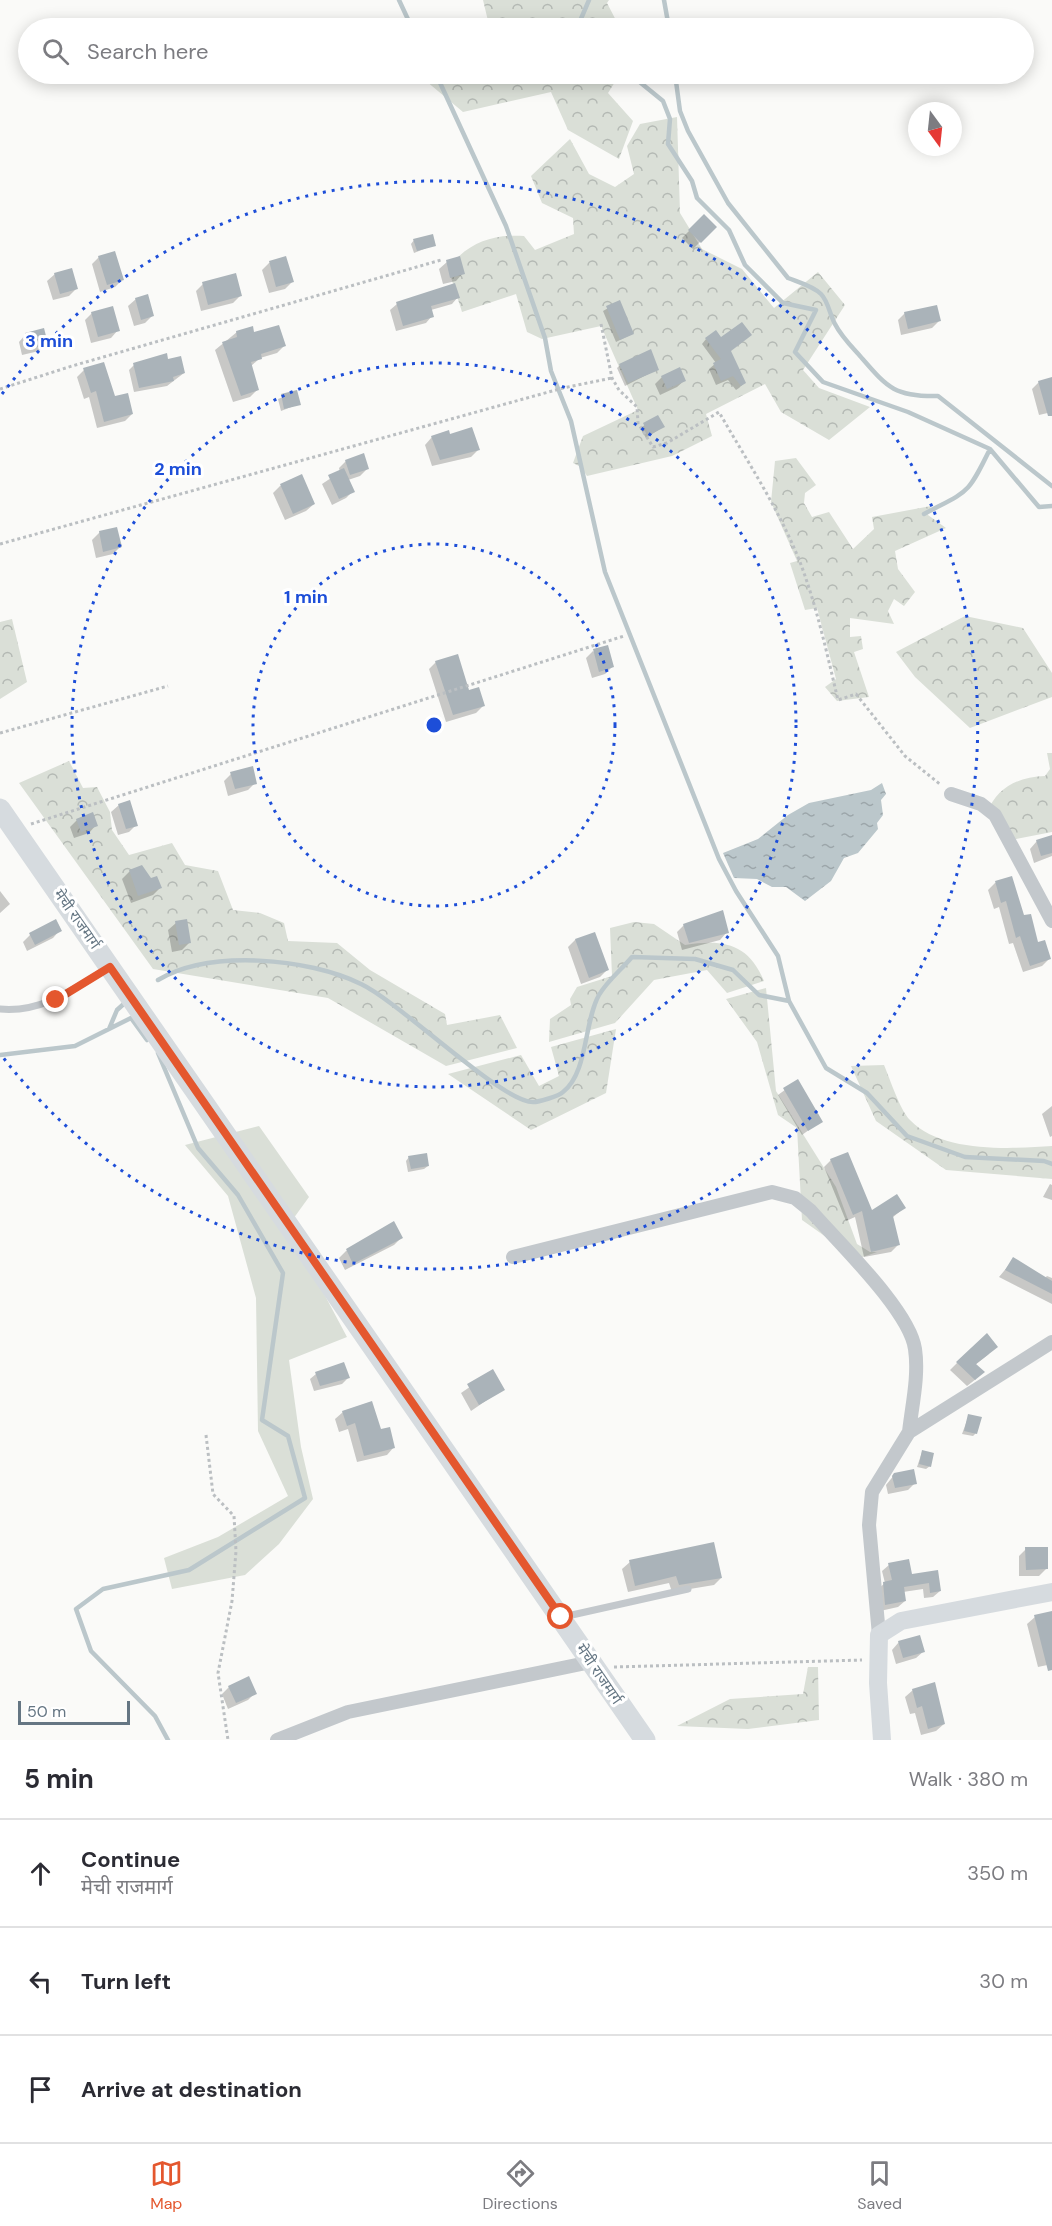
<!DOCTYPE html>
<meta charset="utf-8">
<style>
body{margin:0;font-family:"DM Sans","Noto Sans Devanagari",sans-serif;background:#f2f2f3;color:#2b2b33}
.compass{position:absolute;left:908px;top:102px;width:54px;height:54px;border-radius:50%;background:#fff;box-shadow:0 3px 15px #0003;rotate:165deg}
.scale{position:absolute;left:18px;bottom:15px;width:112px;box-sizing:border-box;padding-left:6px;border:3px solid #657683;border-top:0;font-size:16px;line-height:21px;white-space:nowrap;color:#657683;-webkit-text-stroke:4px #fff;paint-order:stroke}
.stop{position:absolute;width:18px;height:18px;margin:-14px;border:4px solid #e4572e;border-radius:50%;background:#fff}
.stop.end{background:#e4572e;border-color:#fff;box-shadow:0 2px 6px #0008}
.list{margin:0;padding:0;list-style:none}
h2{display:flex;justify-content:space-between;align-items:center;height:78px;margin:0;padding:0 24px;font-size:26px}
h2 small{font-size:20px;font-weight:400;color:#7c7c81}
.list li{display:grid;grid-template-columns:39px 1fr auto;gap:18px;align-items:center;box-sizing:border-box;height:108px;padding:0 24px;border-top:2px solid #e1e1e2}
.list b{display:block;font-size:22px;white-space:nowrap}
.list p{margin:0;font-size:20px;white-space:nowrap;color:#7c7c81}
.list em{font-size:20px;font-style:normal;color:#7c7c81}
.icon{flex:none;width:33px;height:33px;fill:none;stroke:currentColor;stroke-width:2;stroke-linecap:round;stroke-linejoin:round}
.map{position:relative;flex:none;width:1052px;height:1740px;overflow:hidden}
.search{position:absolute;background:#fff;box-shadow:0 3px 15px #0003;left:18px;right:18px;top:18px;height:66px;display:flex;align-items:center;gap:15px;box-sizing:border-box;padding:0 21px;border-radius:33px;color:#7c7c81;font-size:22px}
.sheet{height:402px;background:#fff}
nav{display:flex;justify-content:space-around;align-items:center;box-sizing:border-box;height:84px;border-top:2px solid #e1e1e2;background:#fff;font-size:16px;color:#7c7c81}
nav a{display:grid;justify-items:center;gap:3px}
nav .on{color:#e4572e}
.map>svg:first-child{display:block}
.green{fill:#dadfd7}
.forest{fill:url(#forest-crowns)}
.water{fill:url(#water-ripples)}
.shadow{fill:#0003}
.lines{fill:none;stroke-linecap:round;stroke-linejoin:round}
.stream{stroke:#bbc7cb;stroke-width:4.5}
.building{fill:#aab3b9}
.path{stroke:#bbbfc2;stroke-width:3;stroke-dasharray:3 3;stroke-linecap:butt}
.lane{stroke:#c3c8cc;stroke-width:7}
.street{stroke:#c3c8cc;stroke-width:14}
.secondary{stroke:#d6dbdf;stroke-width:18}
.primary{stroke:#d6dbdf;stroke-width:21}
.route{stroke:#e4572e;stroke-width:8}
.ring{fill:none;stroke:#1d4ed8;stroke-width:3;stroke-dasharray:3 6}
.labels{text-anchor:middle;stroke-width:6;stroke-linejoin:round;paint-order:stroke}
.street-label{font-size:15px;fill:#657683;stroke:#fff}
.centre{fill:#1d4ed8;stroke:#fff;stroke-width:3}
.ring-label{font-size:18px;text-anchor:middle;font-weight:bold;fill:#1d4ed8;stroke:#fff;stroke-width:6;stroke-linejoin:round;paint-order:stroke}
</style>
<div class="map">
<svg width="1052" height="1740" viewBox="0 0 1052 1740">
<defs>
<pattern id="forest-crowns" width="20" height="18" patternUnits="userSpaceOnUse" patternTransform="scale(1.5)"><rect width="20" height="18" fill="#dadfd7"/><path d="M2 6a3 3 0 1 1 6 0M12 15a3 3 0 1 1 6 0" fill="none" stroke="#b4b9b4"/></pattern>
<pattern id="water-ripples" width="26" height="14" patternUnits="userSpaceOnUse" patternTransform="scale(1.5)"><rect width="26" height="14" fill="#bbc7cb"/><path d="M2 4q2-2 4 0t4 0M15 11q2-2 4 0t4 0" fill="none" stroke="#9ca6aa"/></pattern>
</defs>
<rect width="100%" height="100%" fill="#fafaf8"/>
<path class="green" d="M 259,1126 L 309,1197 L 288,1226 L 347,1337 L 289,1360 L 301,1447 L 313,1499 L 279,1544 L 245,1575 L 172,1589 L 164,1558 L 218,1537 L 288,1496 L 258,1431 L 256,1298 L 228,1196 L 185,1145 Z"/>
<path class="forest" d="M 483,0 L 609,0 L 607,3 L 620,28 L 480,28 L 489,25 Z
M 426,74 L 620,74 L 608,93 L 633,121 L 619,159 L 568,130 L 551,92 L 463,112 L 426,81 Z
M 677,117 L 680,213 L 702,249 L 742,269 L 774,308 L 818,272 L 845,305 L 803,370 L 819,388 L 870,407 L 829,440 L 781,412 L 765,384 L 706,414 L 712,436 L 672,456 L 587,476 L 581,467 L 573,463 L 583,436 L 638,410 L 601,326 L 542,339 L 527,332 L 516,294 L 462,312 L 448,268 C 468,243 492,234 524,236 L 535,250 L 574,234 L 573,218 L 542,203 L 531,176 L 570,139 L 589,174 L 615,187 L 634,174 L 627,146 L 640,124 Z
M 796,458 L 816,485 L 805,493 L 804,503 L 812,517 L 829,512 L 853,549 L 874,529 L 872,517 L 931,506 L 928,515 L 946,528 L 895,551 L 898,569 L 915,592 L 904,606 L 894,599 L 888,611 L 894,624 L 850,618 L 850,637 L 861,636 L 863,649 L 854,652 L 869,697 L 837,701 L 825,687 L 836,679 L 817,608 L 805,610 L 790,563 L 797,561 L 771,502 L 775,461 Z
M 965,616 L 1023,628 L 1052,673 L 1052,697 L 970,728 L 915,677 L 896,652 Z
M 12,619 L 27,682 L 0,699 L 0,622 Z
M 1047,753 L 1052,753 L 1052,832 L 1011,840 L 987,813 C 997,787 1018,777 1045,776 L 1050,769 Z
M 69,761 L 83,788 L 97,787 L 110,812 L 112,830 L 129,855 L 172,843 L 185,865 L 218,871 L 233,910 L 260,913 L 284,923 L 288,941 L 337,943 L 370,970 L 445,1014 L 447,1025 L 500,1015 L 517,1048 L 446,1066 L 328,998 L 153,969 L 19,783 Z
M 634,922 L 654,924 L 685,945 C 723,939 748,943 764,981 L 727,993 L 707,970 L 654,980 L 615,1023 L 549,1042 L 550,1019 L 571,1005 L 570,999 L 577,987 L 612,976 L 610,928 Z
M 766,988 L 776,1091 L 836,1187 L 857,1244 L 870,1252 L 877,1252 L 857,1259 L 802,1220 L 797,1128 L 778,1115 L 757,1042 L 726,999 Z
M 616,1029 L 606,1093 L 531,1130 L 448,1074 L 521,1055 L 539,1086 L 559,1076 L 551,1047 Z
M 884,1065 C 890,1079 900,1110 910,1120 C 941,1153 1010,1149 1052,1146 L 1052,1179 L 946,1170 L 876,1121 L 851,1066 Z
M 808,1667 L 818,1667 L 819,1720 L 748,1729 L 677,1726 L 730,1699 L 803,1694 Z"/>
<path class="water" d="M 882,783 L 886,794 L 881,800 L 883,815 L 877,823 L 878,829 L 858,853 L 844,858 L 831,881 L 805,901 L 786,887 L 772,887 L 757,879 L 734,878 L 723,853 L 758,839 L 788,815 L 809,803 L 871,790 Z"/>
<path class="shadow" d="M 704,216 L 715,227 L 693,249 L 682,238 Z
M 414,240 L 434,245 L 414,253 L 411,244 Z
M 99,257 L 122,280 L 115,287 L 100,292 L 92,264 Z
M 285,258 L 292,282 L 285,289 L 269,293 L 262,270 L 269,263 Z
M 447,262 L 463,273 L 456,281 L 443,284 L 439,269 Z
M 55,274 L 77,288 L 69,296 L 53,300 L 47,281 Z
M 203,284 L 240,296 L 233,303 L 201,311 L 196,291 Z
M 458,297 L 452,304 L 431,310 L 432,316 L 426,323 L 396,331 L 390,310 L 397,304 Z
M 136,299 L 152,316 L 145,323 L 134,326 L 128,306 Z
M 619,302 L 632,334 L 616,342 L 603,311 Z
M 92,313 L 118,330 L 111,338 L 91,343 L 85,320 Z
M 905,313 L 939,321 L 932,328 L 901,335 L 898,320 Z
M 237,332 L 253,334 L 284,346 L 277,353 L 260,358 L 250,367 L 257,390 L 250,397 L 233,402 L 215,350 Z
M 26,334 L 46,344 L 39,351 L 22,355 L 19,342 Z
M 706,339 L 730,352 L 744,383 L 739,388 L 736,390 L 728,380 L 716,385 L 709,369 L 716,363 L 702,344 Z
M 167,361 L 184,373 L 167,386 L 134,392 L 129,370 L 134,365 Z
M 620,365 L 658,369 L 625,386 L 617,368 Z
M 84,370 L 132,414 L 125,421 L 97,428 L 89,397 L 84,399 L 77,377 Z
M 662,377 L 685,380 L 677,387 L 660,395 L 655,384 Z
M 1052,379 L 1052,412 L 1039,415 L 1032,389 L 1039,382 Z
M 296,392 L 299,404 L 281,411 L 278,399 Z
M 658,417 L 663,427 L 646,438 L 640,428 Z
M 449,436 L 478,450 L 471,457 L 432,466 L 425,445 L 432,437 Z
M 346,461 L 367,469 L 360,476 L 348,480 L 353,491 L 346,498 L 332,505 L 322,484 L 340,472 L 339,468 Z
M 301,476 L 314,504 L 306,511 L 285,520 L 273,493 L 280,486 Z
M 100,532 L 120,547 L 113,554 L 96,558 L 92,540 Z
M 593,651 L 612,667 L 605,674 L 592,678 L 586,658 Z
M 436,662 L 483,706 L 476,713 L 446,722 L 429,669 Z
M 231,774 L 255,783 L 248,790 L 228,796 L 224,781 Z
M 119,805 L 136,825 L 129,832 L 118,835 L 111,812 Z
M 77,820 L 96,825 L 89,833 L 74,838 L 70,827 Z
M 1052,837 L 1052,856 L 1034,863 L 1030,849 L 1037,841 Z
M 130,871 L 150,880 L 160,888 L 153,895 L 131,903 L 122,879 Z
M 1011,878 L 1023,917 L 1037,944 L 1049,959 L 1042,966 L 1023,972 L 1013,943 L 1009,944 L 999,907 L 994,909 L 988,890 L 995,883 Z
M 0,891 L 10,904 L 0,913 Z
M 722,912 L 727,932 L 720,940 L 682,950 L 677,932 L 684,925 Z
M 176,923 L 189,943 L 182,950 L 172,952 L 168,930 Z
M 60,930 L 53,938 L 27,951 L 23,942 L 30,935 Z
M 594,933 L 607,970 L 600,977 L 581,984 L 568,947 L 575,940 Z
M 797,1081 L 821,1121 L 802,1135 L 778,1095 Z
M 1052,1106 L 1052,1136 L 1050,1137 L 1042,1114 Z
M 847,1154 L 871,1212 L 904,1208 L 892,1218 L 898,1245 L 891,1252 L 864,1257 L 855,1217 L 846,1221 L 824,1167 L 831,1160 Z
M 409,1157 L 428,1166 L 424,1169 L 408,1172 L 406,1161 Z
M 1050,1184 L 1052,1185 L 1052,1200 L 1043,1197 Z
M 393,1224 L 401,1238 L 394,1245 L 345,1270 L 339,1258 L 346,1251 Z
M 1014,1259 L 1045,1278 L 1047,1276 L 1052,1278 L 1052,1304 L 999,1277 Z
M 989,1354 L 975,1365 L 976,1379 L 967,1386 L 950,1370 L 957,1363 Z
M 493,1371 L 503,1389 L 471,1411 L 461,1393 Z
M 316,1374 L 348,1378 L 342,1384 L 314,1391 L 310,1379 Z
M 343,1412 L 380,1431 L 394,1447 L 387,1455 L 357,1462 L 348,1429 L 339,1432 L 335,1419 Z
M 969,1415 L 976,1433 L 973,1436 L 962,1434 Z
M 922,1452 L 930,1466 L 926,1469 L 917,1467 Z
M 895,1474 L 915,1483 L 908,1490 L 888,1494 L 886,1485 Z
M 1026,1549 L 1047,1568 L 1039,1576 L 1019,1576 L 1019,1556 Z
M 630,1562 L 721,1578 L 714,1585 L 672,1592 L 669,1583 L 628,1592 L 622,1569 Z
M 889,1565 L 911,1575 L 937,1572 L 940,1591 L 933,1597 L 924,1598 L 923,1589 L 903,1592 L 905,1601 L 898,1607 L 880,1611 L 878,1589 L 885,1583 L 882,1571 Z
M 1052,1612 L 1052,1664 L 1038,1667 L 1027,1624 L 1035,1617 Z
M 899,1642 L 924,1651 L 916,1658 L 896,1664 L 892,1650 Z
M 229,1687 L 255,1693 L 248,1700 L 228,1709 L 222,1694 Z
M 913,1690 L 944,1724 L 936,1731 L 921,1735 L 915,1713 L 910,1714 L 905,1697 Z"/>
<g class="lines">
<path class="stream" d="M 399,0 L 412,28
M 664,0 L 669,28
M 577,28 L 589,0
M 436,74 L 506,226 L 545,338 L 551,371 L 571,421 L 605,572 L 719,859 L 736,891 L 778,956 L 789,1001
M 618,74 L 636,79 L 663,101 L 670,119 L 668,144 L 692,181 L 697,198 L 729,230 L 745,265 L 783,303 L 816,310 L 795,352 L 823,382 L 908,412 L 990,449 L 1039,507 L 1052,506
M 675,74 L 680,111 L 688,131 L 728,203 L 788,278 C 798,282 813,286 821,294 C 828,301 830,315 835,324 C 841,336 851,346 860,356 C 887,387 894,397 938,396 L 1052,486
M 924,514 C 969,490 967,496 990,449
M 158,980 C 210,949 308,958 361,984 C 401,1003 501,1102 533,1102 C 539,1102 559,1096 563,1092 C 588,1073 584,1021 599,995 C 607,981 622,969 632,957 L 695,959 L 733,970 L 759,995 L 789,1001 L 826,1068 L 867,1093 L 907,1136 L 965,1157 L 1044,1161 L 1052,1164
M 109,1029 L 117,1010 L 127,1001
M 158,1053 L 198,1148 L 238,1195 L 283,1273 L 262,1420 L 288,1436 L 305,1498 L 189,1570 L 103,1589 L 76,1609 L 91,1651 L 155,1716 L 168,1740
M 0,1055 L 75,1046 L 131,1018 L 147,1040"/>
</g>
<path class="building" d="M 704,214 L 717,227 L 701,243 L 688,230 Z
M 433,234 L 436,246 L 417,251 L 413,239 Z
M 115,251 L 124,280 L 107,285 L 98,256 Z
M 286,256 L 294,282 L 276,287 L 269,261 Z
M 460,256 L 465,274 L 450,278 L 446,260 Z
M 72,268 L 78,289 L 60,294 L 54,273 Z
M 236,273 L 242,296 L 208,305 L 202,282 Z
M 455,283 L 460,298 L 431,306 L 434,317 L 403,326 L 396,302 Z
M 148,294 L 154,316 L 141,320 L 135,298 Z
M 620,300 L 634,334 L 620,340 L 606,306 Z
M 937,305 L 941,321 L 908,329 L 904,312 Z
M 113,306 L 120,331 L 98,337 L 91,312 Z
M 742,322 L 752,335 L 731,351 L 746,383 L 741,386 L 733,376 L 721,381 L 713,363 L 721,359 L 705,338 L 716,330 L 721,337 Z
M 279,325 L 286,346 L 261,354 L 262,359 L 251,362 L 259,390 L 241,396 L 222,342 L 237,337 L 236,331 L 253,326 L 254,332 Z
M 44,328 L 48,344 L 29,349 L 25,333 Z
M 651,349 L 659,370 L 628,383 L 619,364 Z
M 167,353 L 168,359 L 181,356 L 185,373 L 173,377 L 174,381 L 139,388 L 133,363 Z
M 104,362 L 115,396 L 128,393 L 133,414 L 104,422 L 96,391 L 91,393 L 83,368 Z
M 680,367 L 686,381 L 667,389 L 661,376 Z
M 1052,377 L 1052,416 L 1048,416 L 1038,381 Z
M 297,390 L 301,405 L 284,409 L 281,394 Z
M 658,415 L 665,427 L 649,435 L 643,423 Z
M 472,427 L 480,450 L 440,460 L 431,436 L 449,430 L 450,434 Z
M 364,453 L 369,469 L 350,475 L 345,460 Z
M 344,468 L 355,492 L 339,499 L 328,475 Z
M 302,474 L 315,504 L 293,514 L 280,484 Z
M 117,527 L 122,547 L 103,552 L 99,531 Z
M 608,645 L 614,667 L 599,672 L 593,649 Z
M 458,654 L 469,690 L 479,687 L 485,706 L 453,715 L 435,661 Z
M 253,766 L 257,784 L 235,789 L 230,772 Z
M 130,800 L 138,826 L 126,829 L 118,804 Z
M 93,812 L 98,826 L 81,832 L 76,819 Z
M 1052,835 L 1052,853 L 1041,856 L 1036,840 Z
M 142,865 L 151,878 L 157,876 L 162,888 L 138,896 L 129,870 Z
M 1012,876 L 1024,915 L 1031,914 L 1038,942 L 1045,940 L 1051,959 L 1030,966 L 1020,936 L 1016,938 L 1006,901 L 1001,903 L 995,881 Z
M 723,910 L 729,933 L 689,943 L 683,924 Z
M 56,919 L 62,931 L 35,945 L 29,933 Z
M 187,919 L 191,943 L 179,945 L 175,921 Z
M 595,932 L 609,970 L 589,978 L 575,939 Z
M 798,1079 L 823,1122 L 808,1131 L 783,1088 Z
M 848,1152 L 872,1210 L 897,1194 L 906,1208 L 893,1216 L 900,1245 L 871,1252 L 862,1211 L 853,1215 L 830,1159 Z
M 427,1153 L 429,1166 L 411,1169 L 408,1156 Z
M 394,1221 L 403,1238 L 353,1264 L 346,1249 Z
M 1013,1257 L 1052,1281 L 1052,1294 L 1005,1270 Z
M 987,1333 L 998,1347 L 976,1364 L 985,1372 L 975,1380 L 956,1362 Z
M 344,1362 L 350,1378 L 320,1386 L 315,1372 Z
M 493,1369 L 505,1390 L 479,1405 L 467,1384 Z
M 372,1401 L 381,1429 L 390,1427 L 395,1448 L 364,1456 L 355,1423 L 347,1426 L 342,1411 Z
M 968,1414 L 982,1417 L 977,1434 L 964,1431 Z
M 922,1450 L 934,1453 L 931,1467 L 919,1464 Z
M 914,1469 L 917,1484 L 895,1488 L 892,1476 L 894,1473 Z
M 714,1542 L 722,1578 L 679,1585 L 676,1576 L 635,1586 L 629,1560 Z
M 1025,1547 L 1048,1547 L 1048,1569 L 1026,1570 Z
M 909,1559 L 912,1574 L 938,1570 L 941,1591 L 930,1593 L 929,1583 L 904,1587 L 906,1601 L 885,1605 L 883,1582 L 892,1580 L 888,1563 Z
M 1052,1611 L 1052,1670 L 1048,1671 L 1034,1615 Z
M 920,1635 L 925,1652 L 903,1658 L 898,1641 Z
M 249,1676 L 257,1694 L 236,1703 L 228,1686 Z
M 935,1682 L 945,1724 L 928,1729 L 922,1706 L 917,1708 L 912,1689 Z"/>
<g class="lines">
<path class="path" d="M 601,324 L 612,378 L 619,390 L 637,407 L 638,423 L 653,447 L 667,443 L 719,412 C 747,461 779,509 800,562 C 817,607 827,654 838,700 L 856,694 L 905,756 L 941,785
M 0,389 L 72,366 L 441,260
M 0,544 L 563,388 L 612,378
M 0,733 L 168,686
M 31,824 L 624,636
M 206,1435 L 213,1494 L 234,1516 L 236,1551 L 232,1601 L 218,1673 L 228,1740
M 614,1667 L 862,1660"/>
<path class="lane" d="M 0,1009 C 42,1013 74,989 108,968
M 563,1617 L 688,1589"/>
<path class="street" d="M 951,794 L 981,804 L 995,815 L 1052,921
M 513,1257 L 772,1192 L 795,1198 L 811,1211 C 838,1242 910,1311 915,1349 C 919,1376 912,1405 909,1432
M 879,1635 L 869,1525 L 872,1492 L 909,1432 L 1052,1342
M 277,1740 L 348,1712 L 591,1662"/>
<path class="secondary" d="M 882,1740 L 878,1683 L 879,1635 L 901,1621 L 1052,1592"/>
<path class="primary" d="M 0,809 L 645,1740"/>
</g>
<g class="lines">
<path class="route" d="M 56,1000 L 110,967 L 561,1617"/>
</g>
<g class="ring">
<circle cx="434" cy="725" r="181"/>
<circle cx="434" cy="725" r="362"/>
<path d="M2 394A544 544 0 1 1 2 1056"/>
</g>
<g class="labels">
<g class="street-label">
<text transform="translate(77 919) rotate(55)" y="5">मेची राजमार्ग</text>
<text transform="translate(599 1674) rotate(56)" y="5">मेची राजमार्ग</text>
</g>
</g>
<circle cx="434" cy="725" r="9" class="centre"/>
<g class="ring-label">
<text x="49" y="347">3 min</text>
<text x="178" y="475">2 min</text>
<text x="306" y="603">1 min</text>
</g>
</svg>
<svg class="compass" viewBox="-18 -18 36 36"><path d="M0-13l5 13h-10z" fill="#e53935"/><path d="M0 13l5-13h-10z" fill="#7c7c81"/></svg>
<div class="scale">50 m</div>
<div class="stop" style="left:561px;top:1617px"></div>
<div class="stop end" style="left:56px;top:1000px"></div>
<div class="search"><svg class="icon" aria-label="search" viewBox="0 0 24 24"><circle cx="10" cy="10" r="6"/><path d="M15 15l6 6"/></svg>Search here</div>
</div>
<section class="sheet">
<h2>5 min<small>Walk · 380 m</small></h2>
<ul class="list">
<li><svg class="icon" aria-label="ahead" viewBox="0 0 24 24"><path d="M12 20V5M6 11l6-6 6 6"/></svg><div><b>Continue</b><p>मेची राजमार्ग</p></div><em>350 m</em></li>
<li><svg class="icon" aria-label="left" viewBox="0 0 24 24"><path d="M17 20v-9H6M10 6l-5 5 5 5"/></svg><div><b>Turn left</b></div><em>30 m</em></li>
<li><svg class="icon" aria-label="arrive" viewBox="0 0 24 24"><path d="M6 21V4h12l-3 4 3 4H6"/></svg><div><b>Arrive at destination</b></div></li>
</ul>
</section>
<nav>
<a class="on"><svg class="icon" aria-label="map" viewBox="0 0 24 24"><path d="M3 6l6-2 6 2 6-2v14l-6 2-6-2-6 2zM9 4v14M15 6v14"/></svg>Map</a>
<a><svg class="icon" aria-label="directions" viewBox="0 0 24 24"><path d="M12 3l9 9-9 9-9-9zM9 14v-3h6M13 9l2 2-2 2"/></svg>Directions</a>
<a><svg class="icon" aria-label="saved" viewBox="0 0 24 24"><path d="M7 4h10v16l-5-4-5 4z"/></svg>Saved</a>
</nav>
